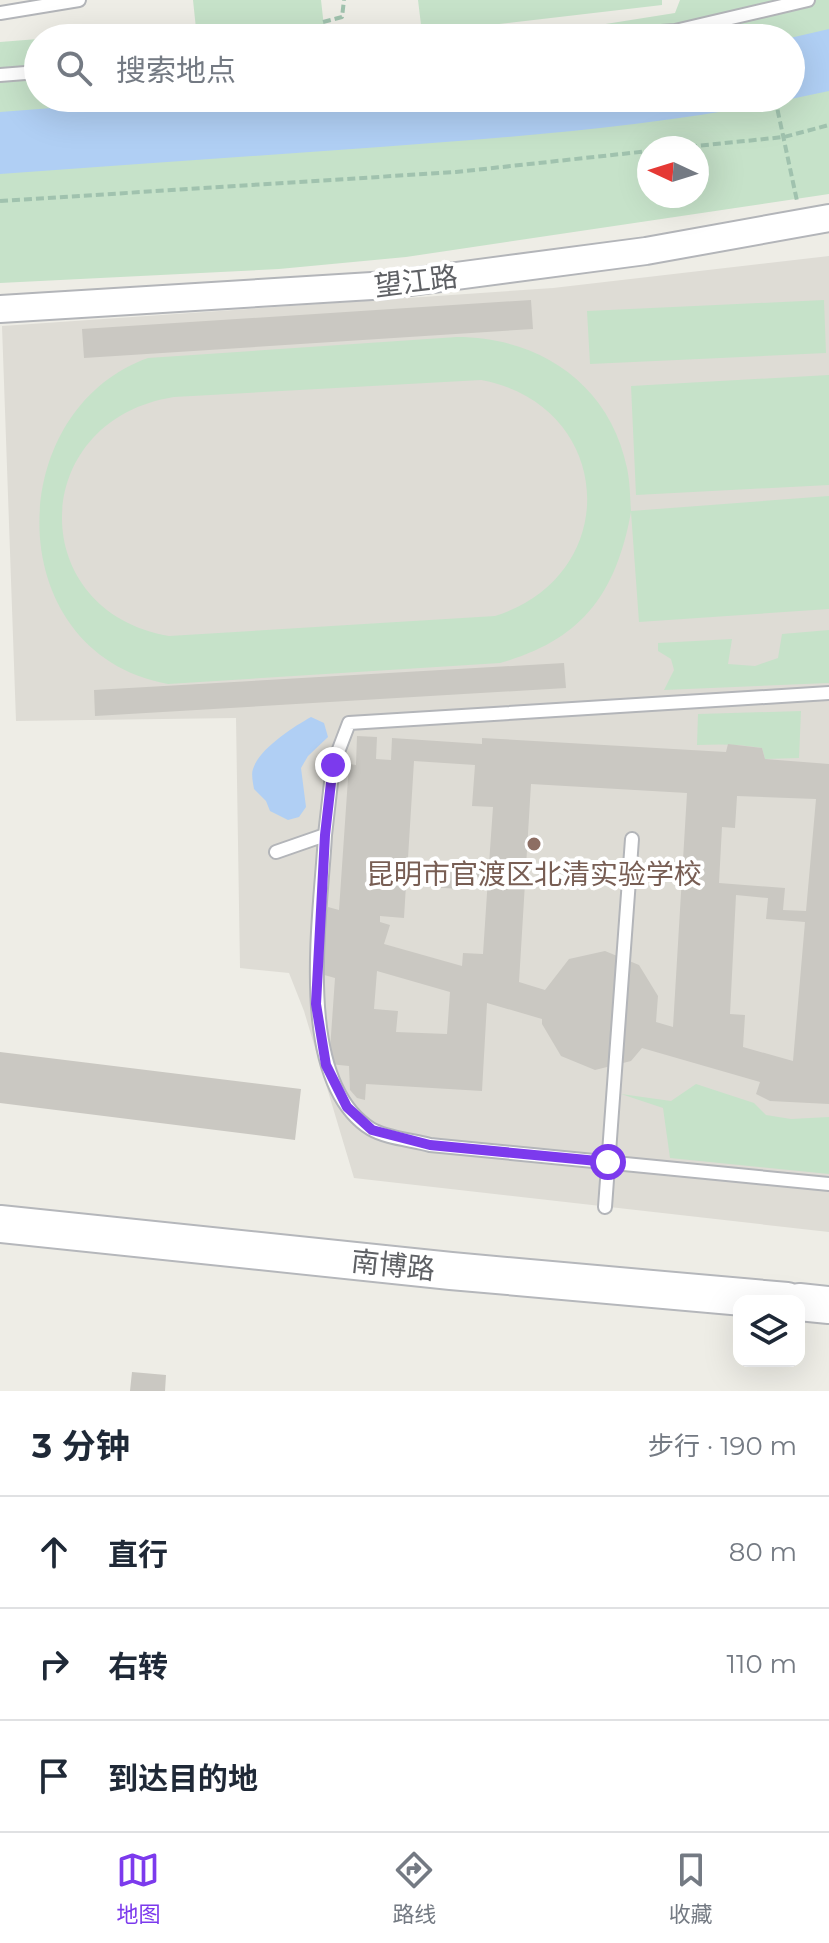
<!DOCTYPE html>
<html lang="zh">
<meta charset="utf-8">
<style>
body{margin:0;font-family:Montserrat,"Noto Sans SC",sans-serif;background:#f2f2f3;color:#1f2937}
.controls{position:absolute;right:24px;bottom:24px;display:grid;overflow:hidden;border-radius:16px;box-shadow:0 8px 32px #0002}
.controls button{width:72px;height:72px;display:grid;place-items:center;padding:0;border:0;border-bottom:2px solid #e0e1e3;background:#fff;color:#1f2937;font:40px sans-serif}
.compass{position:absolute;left:637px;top:136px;width:72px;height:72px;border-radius:50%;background:#fff;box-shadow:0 8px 32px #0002;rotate:274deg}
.stop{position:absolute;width:24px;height:24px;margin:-18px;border:6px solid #7c3aed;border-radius:50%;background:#fff}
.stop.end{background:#7c3aed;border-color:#fff;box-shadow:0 2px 8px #0008}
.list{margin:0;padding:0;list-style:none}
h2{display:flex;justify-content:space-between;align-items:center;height:104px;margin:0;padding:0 32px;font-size:34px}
h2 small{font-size:26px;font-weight:400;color:#747a83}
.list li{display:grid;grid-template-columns:52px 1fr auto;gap:24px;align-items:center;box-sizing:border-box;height:112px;padding:0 32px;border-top:2px solid #e0e1e3}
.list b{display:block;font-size:30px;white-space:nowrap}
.list em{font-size:26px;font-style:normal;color:#747a83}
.icon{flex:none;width:44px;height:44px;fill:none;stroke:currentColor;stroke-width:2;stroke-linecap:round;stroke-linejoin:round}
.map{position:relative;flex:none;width:829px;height:1391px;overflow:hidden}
.search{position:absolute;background:#fff;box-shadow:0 8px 32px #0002;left:24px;right:24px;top:24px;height:88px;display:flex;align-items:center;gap:20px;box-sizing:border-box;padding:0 28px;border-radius:44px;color:#747a83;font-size:30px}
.sheet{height:440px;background:#fff}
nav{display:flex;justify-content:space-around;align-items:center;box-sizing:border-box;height:112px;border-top:2px solid #e0e1e3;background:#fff;font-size:22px;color:#747a83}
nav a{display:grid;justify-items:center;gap:4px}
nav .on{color:#7c3aed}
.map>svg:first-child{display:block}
.education{fill:#dedcd5}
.green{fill:#c6e2c9;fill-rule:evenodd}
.water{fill:#b0cff4}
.building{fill:#cac8c2;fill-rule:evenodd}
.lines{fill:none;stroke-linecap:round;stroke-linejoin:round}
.lane-casing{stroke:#b3b5b9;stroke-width:16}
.street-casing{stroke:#b3b5b9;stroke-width:30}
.secondary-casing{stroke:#b5b7bb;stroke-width:40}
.path{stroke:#a0c2ae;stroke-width:4;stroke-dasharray:8 4;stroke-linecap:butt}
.lane{stroke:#fff;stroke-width:12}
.street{stroke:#fff;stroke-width:26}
.secondary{stroke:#fff;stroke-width:36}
.route{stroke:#7c3aed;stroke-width:10}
.education-dot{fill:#8d6e63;stroke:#fff;stroke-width:3}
.labels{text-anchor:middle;stroke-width:8;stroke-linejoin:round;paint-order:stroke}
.street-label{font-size:28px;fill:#5e6064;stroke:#fff}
.education-label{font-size:28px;fill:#785e54;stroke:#fff}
</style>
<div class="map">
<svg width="829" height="1391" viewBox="0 0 829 1391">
<rect width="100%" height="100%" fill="#eeede6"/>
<path class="education" d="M 829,256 L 829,1232 L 354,1178 L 304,1011 L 289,973 L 240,968 L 236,718 L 16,721 L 2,326 L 553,288 Z"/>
<path class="green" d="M 193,0 L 321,0 L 325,36 L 197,38 Z
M 418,0 L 662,0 L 662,5 L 422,33 Z
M 680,0 L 829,0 L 829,194 L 406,257 L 279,269 L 0,283 L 0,42 L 38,39 L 38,98 L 791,98 L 791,38 L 437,38 L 593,26 L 675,13 ZM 649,148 L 697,148 L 697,196 L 649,196 Z
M 186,27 L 192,38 L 50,38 Z
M 824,300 L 826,353 L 590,364 L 587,311 Z
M 457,337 C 539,337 610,384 627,468 C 630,482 630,496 631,511 L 829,496 L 829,609 L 639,622 L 631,512 C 616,594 582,640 500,663 L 168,684 C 0,654 0,411 148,358 ZM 481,380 C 615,405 625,575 495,616 L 169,636 C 24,611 27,420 174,397 Z
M 829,375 L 829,485 L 636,495 L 631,386 Z
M 829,630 L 829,683 L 664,690 L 674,670 L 671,659 L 658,651 L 658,643 L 732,639 L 728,664 L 755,666 L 778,658 L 782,634 Z
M 801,711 L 799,758 L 765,759 L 762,748 C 740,744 719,744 697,745 L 698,714 Z
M 696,1084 L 754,1103 L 766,1115 L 791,1119 L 829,1117 L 829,1174 L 670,1158 L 663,1108 L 621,1094 L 671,1101 Z"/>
<path class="water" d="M 829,29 L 829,91 C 681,124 531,136 380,147 C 253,156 127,165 0,174 L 0,112 L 183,98 L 791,98 L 790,38 Z
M 311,717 L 324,723 L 328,737 L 308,756 L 301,768 L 306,807 L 299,817 L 288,820 L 270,811 L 266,801 L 254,789 C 253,783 251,774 253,769 C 259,749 293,727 311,717 Z"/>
<path class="building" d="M 531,300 L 533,329 L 84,358 L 82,329 Z
M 564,663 L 566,688 L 95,716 L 94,690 Z
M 357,736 L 377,737 L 376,759 L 391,760 L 392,738 L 482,744 L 482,738 L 726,752 L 728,744 L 762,748 L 765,759 L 829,764 L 829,1104 L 770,1101 L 756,1094 L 760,1082 L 642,1048 L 631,1061 L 595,1070 L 561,1056 L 542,1024 L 542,1019 L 487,1003 L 482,1091 L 366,1084 L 365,1100 L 357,1098 L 350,1090 L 349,1066 L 329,1064 L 335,978 L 310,971 L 328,907 L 339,910 L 349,764 L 356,765 ZM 414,761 L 475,765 L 472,806 L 493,807 L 489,864 L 443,861 L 442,876 L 407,874 ZM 531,784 L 687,793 L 673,1027 L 656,1022 L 658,996 L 639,965 L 605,951 L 569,959 L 545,990 L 519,982 ZM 737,796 L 816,799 L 806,911 L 783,910 L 785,888 L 719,883 L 722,827 L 735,828 ZM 459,876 L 488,878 L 483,954 L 463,953 L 462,966 L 384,944 L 390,925 L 380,922 L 380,916 L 404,918 L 406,885 L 458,889 ZM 736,895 L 768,898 L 766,919 L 805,922 L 793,1061 L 743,1047 L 745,1015 L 730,1014 ZM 377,971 L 450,992 L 447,1034 L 396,1032 L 398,1011 L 374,1009 Z
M 0,1052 L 301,1089 L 295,1140 L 0,1103 Z
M 132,1372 L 166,1375 L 165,1391 L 130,1391 Z"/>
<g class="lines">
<defs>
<path id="lane" d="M 0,13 L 79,0
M 576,38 L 675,31 L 808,0
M 0,75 L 38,72
M 325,835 C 321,914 293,1080 371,1129 C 386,1138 412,1140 430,1145 L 829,1184
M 276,852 L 325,835 L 333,765 L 349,723 L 829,693
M 605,1207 L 632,839"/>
<path id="street" d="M 0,309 L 388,285 L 646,251 L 829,218"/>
<path id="secondary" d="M 0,1224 L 451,1271 L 787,1301
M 799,1302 L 829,1305"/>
</defs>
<use href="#lane" class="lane-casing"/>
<use href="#street" class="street-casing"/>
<use href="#secondary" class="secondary-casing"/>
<path class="path" d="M 323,22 L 342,17 L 344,0
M 759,26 L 762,38
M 775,98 L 797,201
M 677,148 L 784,137 L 829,125
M 0,201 L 456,172 L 649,151"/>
<use href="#lane" class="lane"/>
<use href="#street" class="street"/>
<use href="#secondary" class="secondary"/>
</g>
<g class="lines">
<path class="route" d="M 333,765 L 325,835 L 316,1004 L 326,1065 L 347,1107 L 372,1130 L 430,1145 L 608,1162"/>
</g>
<circle class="education-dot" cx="534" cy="844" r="8"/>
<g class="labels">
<g class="street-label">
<text transform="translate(416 281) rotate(-7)" y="10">望江路</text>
<text transform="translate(393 1265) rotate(6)" y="10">南博路</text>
</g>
<g class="education-label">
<text x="534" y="884">昆明市官渡区北清实验学校</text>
</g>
</g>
</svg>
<div class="controls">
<button><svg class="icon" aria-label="layers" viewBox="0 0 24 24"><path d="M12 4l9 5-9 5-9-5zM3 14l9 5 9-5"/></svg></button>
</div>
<svg class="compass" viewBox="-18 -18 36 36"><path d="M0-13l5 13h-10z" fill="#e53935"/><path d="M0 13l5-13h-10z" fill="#747a83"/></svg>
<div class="stop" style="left:608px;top:1162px"></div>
<div class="stop end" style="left:333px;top:765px"></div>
<div class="search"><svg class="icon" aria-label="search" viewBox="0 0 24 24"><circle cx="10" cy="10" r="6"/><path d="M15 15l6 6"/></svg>搜索地点</div>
</div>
<section class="sheet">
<h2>3 分钟<small>步行 · 190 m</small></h2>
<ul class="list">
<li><svg class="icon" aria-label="ahead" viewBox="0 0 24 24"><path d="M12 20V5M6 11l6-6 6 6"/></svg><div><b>直行</b></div><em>80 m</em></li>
<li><svg class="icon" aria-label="right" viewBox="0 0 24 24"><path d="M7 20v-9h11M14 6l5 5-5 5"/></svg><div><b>右转</b></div><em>110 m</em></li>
<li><svg class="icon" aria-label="arrive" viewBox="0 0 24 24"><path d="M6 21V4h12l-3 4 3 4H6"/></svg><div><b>到达目的地</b></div></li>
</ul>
</section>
<nav>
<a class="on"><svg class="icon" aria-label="map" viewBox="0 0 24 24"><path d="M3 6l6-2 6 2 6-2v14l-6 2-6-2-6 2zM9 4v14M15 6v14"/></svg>地图</a>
<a><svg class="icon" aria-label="directions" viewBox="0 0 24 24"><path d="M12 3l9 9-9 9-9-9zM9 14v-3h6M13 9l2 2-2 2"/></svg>路线</a>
<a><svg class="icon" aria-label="saved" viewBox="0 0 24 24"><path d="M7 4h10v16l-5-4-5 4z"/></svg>收藏</a>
</nav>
